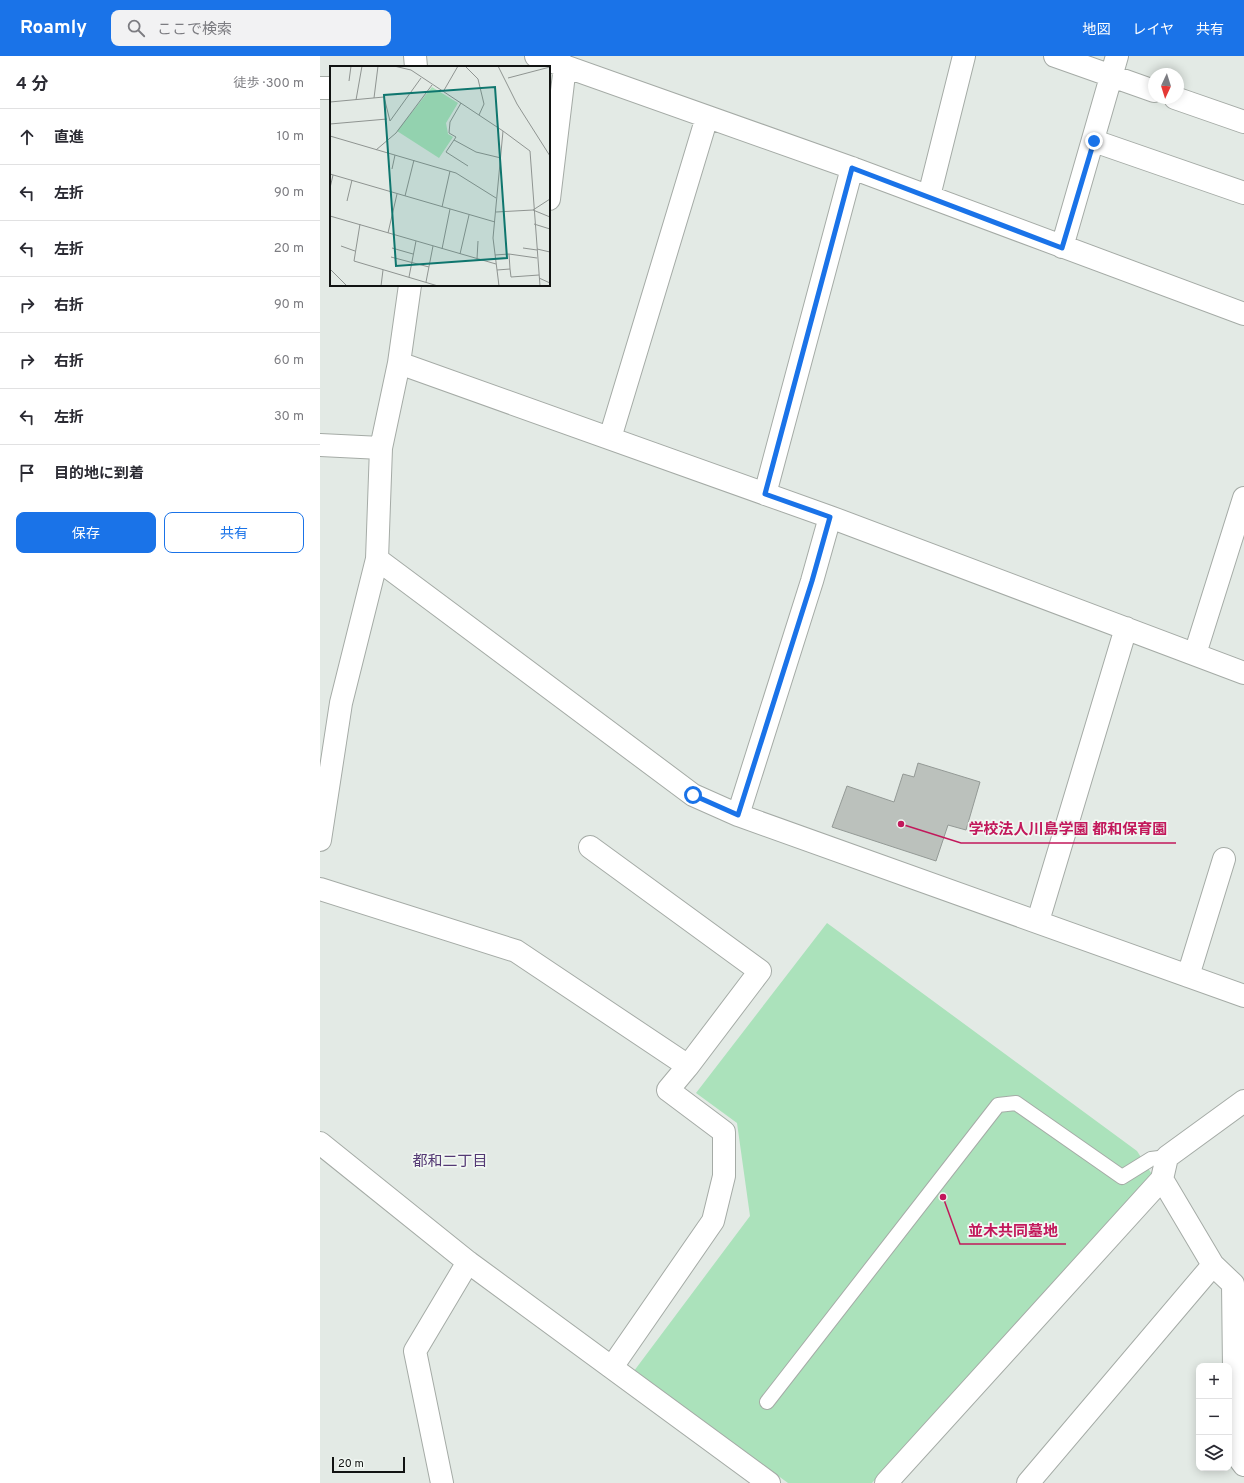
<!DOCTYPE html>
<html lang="ja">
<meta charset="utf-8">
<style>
body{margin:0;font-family:Overpass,"Noto Sans JP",sans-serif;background:#f2f2f3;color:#2b2b33}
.controls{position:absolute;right:12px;bottom:12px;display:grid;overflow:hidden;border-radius:8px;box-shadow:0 2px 10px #0003}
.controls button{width:36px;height:36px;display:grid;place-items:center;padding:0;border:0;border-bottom:1px solid #e1e1e2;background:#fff;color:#2b2b33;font:20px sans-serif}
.compass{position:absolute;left:828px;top:12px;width:36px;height:36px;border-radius:50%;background:#fff;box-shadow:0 2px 10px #0003;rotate:184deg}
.scale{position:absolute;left:12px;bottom:10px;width:73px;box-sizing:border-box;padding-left:4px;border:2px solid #111312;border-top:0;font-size:11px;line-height:14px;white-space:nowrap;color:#111312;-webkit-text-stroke:3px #f1f7f2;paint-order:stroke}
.stop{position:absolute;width:12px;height:12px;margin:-9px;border:3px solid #1a73e8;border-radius:50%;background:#fff}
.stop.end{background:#1a73e8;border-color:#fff;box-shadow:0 1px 4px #0008}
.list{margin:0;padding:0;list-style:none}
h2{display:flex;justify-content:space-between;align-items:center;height:52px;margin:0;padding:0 16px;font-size:17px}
h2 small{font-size:13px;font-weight:400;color:#7c7c81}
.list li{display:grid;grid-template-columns:26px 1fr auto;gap:12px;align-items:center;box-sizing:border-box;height:56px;padding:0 16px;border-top:1px solid #e1e1e2}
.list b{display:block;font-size:15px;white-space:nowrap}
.list em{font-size:13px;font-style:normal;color:#7c7c81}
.actions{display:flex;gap:8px;padding:12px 16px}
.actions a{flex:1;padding:9px 0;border:1px solid #1a73e8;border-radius:8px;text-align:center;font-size:14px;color:#1a73e8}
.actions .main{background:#1a73e8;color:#fff}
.icon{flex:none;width:22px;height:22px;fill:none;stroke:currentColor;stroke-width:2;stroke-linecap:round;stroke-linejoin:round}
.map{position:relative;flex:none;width:924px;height:1427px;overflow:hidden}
header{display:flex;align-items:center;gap:24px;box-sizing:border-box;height:56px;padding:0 20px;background:#1a73e8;color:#fff}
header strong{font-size:19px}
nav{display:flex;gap:22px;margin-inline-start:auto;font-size:14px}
.search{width:280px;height:36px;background:#f2f2f3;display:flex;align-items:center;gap:10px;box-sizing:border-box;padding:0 14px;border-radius:8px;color:#7c7c81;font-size:15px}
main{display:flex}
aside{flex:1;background:#fff}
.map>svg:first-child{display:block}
.green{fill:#abe2bb}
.building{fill:#bbc1bc;stroke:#949a96}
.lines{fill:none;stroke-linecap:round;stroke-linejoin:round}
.service-casing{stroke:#a5aba6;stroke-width:16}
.minor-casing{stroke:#a5aba6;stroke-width:24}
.service{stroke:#fff;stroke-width:14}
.minor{stroke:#fff;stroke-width:22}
.route{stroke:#1a73e8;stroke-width:5}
.labels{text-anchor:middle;stroke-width:3.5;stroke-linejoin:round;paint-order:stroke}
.neighbourhood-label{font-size:15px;fill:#543974;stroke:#f1f7f2}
.inset-road{fill:none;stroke:#8f9491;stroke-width:1}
.view{fill:#0f766e;fill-opacity:0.15;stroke:#0f766e;stroke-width:2}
.inset-edge{fill:none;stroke:#111312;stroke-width:2}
.leader{fill:none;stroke:#c2185b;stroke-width:1.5}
.callout-dot{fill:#c2185b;stroke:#f1f7f2;stroke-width:1.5}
.callout-label{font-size:15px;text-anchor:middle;font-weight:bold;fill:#c2185b;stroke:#f1f7f2;stroke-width:3.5;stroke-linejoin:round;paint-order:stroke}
</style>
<header>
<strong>Roamly</strong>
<div class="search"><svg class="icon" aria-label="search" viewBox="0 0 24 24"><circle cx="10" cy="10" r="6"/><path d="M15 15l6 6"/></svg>ここで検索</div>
<nav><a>地図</a><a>レイヤ</a><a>共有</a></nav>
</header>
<main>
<aside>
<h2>4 分<small>徒歩 · 300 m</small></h2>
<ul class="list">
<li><svg class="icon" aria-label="ahead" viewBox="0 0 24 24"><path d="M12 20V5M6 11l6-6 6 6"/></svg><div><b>直進</b></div><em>10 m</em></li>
<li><svg class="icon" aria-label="left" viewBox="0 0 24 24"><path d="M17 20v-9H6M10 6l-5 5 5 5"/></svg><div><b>左折</b></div><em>90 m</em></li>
<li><svg class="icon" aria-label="left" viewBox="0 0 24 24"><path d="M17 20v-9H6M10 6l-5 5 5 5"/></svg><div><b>左折</b></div><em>20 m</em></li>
<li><svg class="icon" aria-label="right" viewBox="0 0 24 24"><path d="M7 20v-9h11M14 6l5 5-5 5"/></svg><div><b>右折</b></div><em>90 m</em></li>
<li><svg class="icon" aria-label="right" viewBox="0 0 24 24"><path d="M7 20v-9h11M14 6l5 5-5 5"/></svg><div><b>右折</b></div><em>60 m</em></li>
<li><svg class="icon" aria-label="left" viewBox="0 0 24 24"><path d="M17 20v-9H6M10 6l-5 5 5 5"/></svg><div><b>左折</b></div><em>30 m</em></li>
<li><svg class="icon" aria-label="arrive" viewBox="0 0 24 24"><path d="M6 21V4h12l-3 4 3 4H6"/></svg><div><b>目的地に到着</b></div></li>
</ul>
<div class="actions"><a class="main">保存</a><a>共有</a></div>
</aside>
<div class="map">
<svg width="924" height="1427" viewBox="0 0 924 1427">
<rect width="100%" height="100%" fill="#e3eae5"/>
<path class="green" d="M 507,867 L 817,1095 L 835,1123 L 552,1427 L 468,1427 L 314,1315 L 430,1160 L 417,1067 L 376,1037 Z"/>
<path class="building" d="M 598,707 L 660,726 L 646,774 L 628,769 L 616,805 L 512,771 L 527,730 L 574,746 L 583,718 L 594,721 Z"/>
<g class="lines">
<defs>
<path id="service" d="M 447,1346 L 678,1049 L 696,1047 L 802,1121 L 831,1103 L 847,1101"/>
<path id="minor" d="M 95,0 L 96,11
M 216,0 L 532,112 L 924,258
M 735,0 L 834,35
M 0,32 L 11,32
M 855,42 L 924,66
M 774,85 L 924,137
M 609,140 L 644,0
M 229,143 L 245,10
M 742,191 L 797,0
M 79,307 L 510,461 L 924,617
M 290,382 L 387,61
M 0,389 L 61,392
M 445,438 L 532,112
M 57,503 L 373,739 L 418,759 L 924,940
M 875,598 L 924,442
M 418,759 L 492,525 L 510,461
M 0,784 L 21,647 L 57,503 L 61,392 L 79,307 L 90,229
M 270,791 L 440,915 L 368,1010
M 0,833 L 196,895 L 368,1010 L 348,1034 L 404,1076 L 404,1120 L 393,1165 L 292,1311
M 718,865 L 806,572
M 868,920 L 904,803
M 0,1087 L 148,1206 L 449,1427
M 842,1123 L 893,1209
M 122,1427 L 95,1295 L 148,1206
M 566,1427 L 842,1123 L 847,1101 L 924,1045
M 708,1427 L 893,1209 L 913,1228 L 915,1397 L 924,1409"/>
</defs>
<use href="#service" class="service-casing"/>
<use href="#minor" class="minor-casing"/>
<use href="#service" class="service"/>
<use href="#minor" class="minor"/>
</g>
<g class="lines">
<path class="route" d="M 373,739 L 418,759 L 492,525 L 510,461 L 445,438 L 532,112 L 742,192 L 774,85"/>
</g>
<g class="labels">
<g class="neighbourhood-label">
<text x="130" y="1110">都和二丁目</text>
</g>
</g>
<g transform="translate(10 10)">
<rect width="220" height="220" fill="#e3eae5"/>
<path d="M 102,21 L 128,37 L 116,57 L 118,68 L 123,71 L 109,92 L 67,65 Z" fill="#abe2bb"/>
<path class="inset-road" d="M 64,0 L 81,4 L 173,65 L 163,172 L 169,220M 135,0 L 148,13 L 154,38 L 149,49M 168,0 L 187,38 L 220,90M 178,12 L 220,1M 19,15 L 21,0M 113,26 L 128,0M 44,32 L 48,0M 26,34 L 32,0M 0,36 L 54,31 L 60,55 L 91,12M 131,37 L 120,56 L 119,67 L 126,71 L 124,74 L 146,86 L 171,92M 0,58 L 57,53M 173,65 L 200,85 L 210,220M 0,70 L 126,107 L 166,132M 124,74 L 116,86 L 138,100M 46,84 L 66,67 L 102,19M 62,103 L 65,89M 0,108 L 165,156M 0,122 L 3,109M 75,130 L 84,94M 17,135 L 22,114M 112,141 L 120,105M 203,144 L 220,133M 166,146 L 203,144 L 220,151M 0,150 L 166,198M 30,158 L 24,195 L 108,220M 204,158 L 220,163M 58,167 L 67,128M 11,180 L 25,185M 62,182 L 83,188M 193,182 L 207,184M 112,183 L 120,143M 207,183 L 220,186M 130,188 L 139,149M 165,189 L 179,188 L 207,192M 61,191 L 99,201M 147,193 L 148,175M 0,203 L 17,220M 180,203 L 181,211 L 209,209M 167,204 L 180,203 L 179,188M 79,211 L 86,175M 209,212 L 220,217M 96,216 L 103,180M 51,220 L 53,204"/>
<path class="view" d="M 165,21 L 177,192 L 66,200 L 54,29 Z"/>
<rect width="220" height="220" class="inset-edge"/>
</g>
<path class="leader" d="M581 768L641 787H856M623 1141L640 1188H746"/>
<g class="callout-dot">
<circle cx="581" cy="768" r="4"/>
<circle cx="623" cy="1141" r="4"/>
</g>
<g class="callout-label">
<text x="748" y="778">学校法人川島学園 都和保育園</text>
<text x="693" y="1180">並木共同墓地</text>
</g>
</svg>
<div class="controls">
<button>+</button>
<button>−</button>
<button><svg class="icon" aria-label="layers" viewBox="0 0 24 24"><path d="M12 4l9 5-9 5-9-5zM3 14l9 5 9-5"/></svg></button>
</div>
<svg class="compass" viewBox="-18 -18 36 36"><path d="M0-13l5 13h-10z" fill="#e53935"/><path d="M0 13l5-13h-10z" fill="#7c7c81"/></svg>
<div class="scale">20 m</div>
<div class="stop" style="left:373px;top:739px"></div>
<div class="stop end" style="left:774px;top:85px"></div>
</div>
</main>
